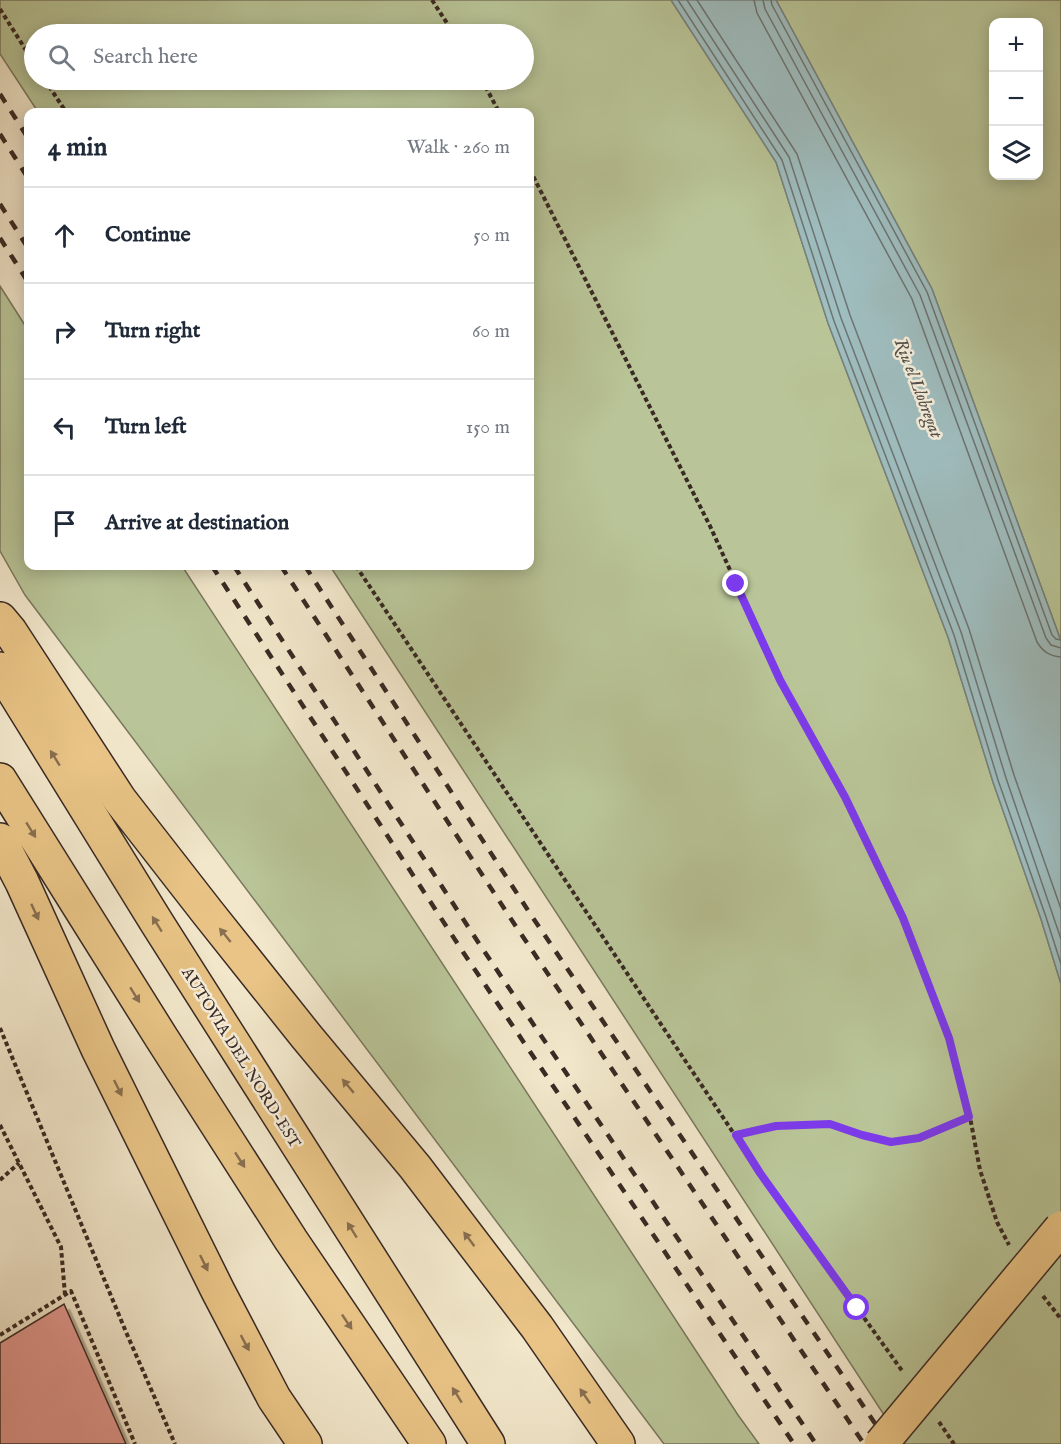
<!DOCTYPE html>
<meta charset="utf-8">
<style>
body{margin:0;font-family:"IM FELL English",serif;background:#f6f6f7;color:#1f2937}
.controls{position:absolute;right:18px;top:18px;display:grid;overflow:hidden;border-radius:12px;box-shadow:0 3px 15px #0003}
.controls button{width:54px;height:54px;display:grid;place-items:center;padding:0;border:0;border-bottom:2px solid #e0e1e3;background:#fff;color:#1f2937;font:30px sans-serif}
.stop{position:absolute;width:18px;height:18px;margin:-14px;border:4px solid #7c3aed;border-radius:50%;background:#fff}
.stop.end{background:#7c3aed;border-color:#fff;box-shadow:0 2px 6px #0008}
.list{margin:0;padding:0;list-style:none}
h2{display:flex;justify-content:space-between;align-items:center;height:78px;margin:0;padding:0 24px;font-size:26px}
h2 small{font-size:20px;font-weight:400;color:#747a83}
.list li{display:grid;grid-template-columns:39px 1fr auto;gap:18px;align-items:center;box-sizing:border-box;height:96px;padding:0 24px;border-top:2px solid #e0e1e3}
.list b{display:block;font-size:22px;white-space:nowrap}
.list em{font-size:20px;font-style:normal;color:#747a83}
.icon{flex:none;width:33px;height:33px;fill:none;stroke:currentColor;stroke-width:2;stroke-linecap:round;stroke-linejoin:round}
.map{position:relative;flex:none;width:1061px;height:1444px;overflow:hidden}
.search{position:absolute;background:#fff;box-shadow:0 3px 15px #0003;left:24px;top:24px;width:510px;height:66px;display:flex;align-items:center;gap:15px;box-sizing:border-box;padding:0 21px;border-radius:33px;color:#747a83;font-size:22px}
.panel{position:absolute;background:#fff;box-shadow:0 3px 15px #0003;left:24px;top:108px;width:510px;height:462px;border-radius:12px}
.map>svg:first-child{display:block}
.green{fill:#b9c598;stroke:#79785e;stroke-width:1.5;fill-rule:evenodd}
.water{fill:#9fbec0;stroke:#768382;stroke-width:1.5}
.lines{fill:none;stroke-linecap:round;stroke-linejoin:round}
.shore{stroke:#6c7472;stroke-width:1.5}
.building{fill:#e3978f;stroke:#392a24;stroke-width:1.5;filter:url(#shadow)}
.motorway-casing{stroke:#392a24;stroke-width:36}
.path{stroke:#392a24;stroke-width:4;stroke-dasharray:4.5 3;stroke-linecap:butt}
.motorway{stroke:#e9c486;stroke-width:33}
.rail{stroke:#392a24;stroke-width:4.5;stroke-dasharray:10 10;stroke-linecap:butt}
.primary-bridge-casing{stroke:#392a24;stroke-width:36;stroke-linecap:butt}
.primary-bridge{stroke:#e9c486;stroke-width:33}
.oneway{fill:#886f50}
.route{stroke:#7c3aed;stroke-width:8}
.labels{text-anchor:middle;stroke-width:5;stroke-linejoin:round;paint-order:stroke}
.street-label{font-size:16px;fill:#392a24;stroke:#f7efdd}
.water-label{font-size:18px;font-style:italic;fill:#524f4b;stroke:#f7efdd}
</style>
<div class="map">
<svg width="1061" height="1444" viewBox="0 0 1061 1444">
<defs>
<filter id="shadow"><feDropShadow dx="5.5" dy="5.5" stdDeviation="0" flood-color="#0004"/></filter>
</defs>
<rect width="100%" height="100%" fill="#f2e7cb"/>
<filter id="stains"><feTurbulence type="fractalNoise" baseFrequency=".00333" numOctaves="4"/><feColorMatrix values="0 0 0 0 .2 0 0 0 0 .09 0 0 0 0 .02 0 0 0 .5 -.17"/></filter>
<radialGradient id="worn" r=".72"><stop offset=".6" stop-color="#630" stop-opacity="0"/><stop offset="1" stop-color="#630" stop-opacity=".3"/></radialGradient>
<path class="green" d="M 0,0 L 671,0 L 776,162 L 828,323 L 948,637 L 993,782 L 1041,919 L 1061,984 L 1061,1444 L 903,1444 L 330,566 L 530,566 L 530,112 L 38,112 L 0,54 ZM 34,34 L 524,34 L 524,80 L 34,80 Z
M 776,0 L 1061,0 L 1061,641 L 932,289 ZM 994,22 L 1038,22 L 1038,176 L 994,176 Z
M 0,286 L 28,330 L 28,566 L 182,566 L 738,1415 L 759,1444 L 664,1444 L 25,595 L 0,551 Z"/>
<path class="water" d="M 671,0 L 776,0 L 932,289 L 1061,641 L 1061,984 L 1041,919 L 993,782 L 948,637 L 828,323 L 776,162 Z"/>
<g class="lines">
<path class="shore" d="M 678,0 L 782,160 L 834,321 L 954,635 L 998,780 L 1046,917 L 1061,964
M 687,0 L 789,157 L 841,318 L 961,632 L 1006,778 L 1061,939
M 697,0 L 797,154 L 850,315 L 969,629 L 1014,775 L 1061,909
M 754,0 L 757,13 L 912,299 L 1037,642 C 1043,652 1050,656 1061,657
M 763,0 L 765,9 L 920,295 L 1046,638 L 1051,645 L 1061,648
M 771,0 L 772,5 L 927,292 L 1052,635 L 1056,639 L 1061,640"/>
</g>
<path class="building" d="M 64,1304 L 126,1444 L 0,1444 L 0,1343 Z"/>
<g class="lines">
<defs>
<path id="motorway" d="M 0,619 L 10,631 L 120,800 L 208,913 L 306,1036 L 415,1167 L 537,1327 L 618,1444
M 0,669 L 157,923 L 488,1444
M 0,780 L 161,1037 L 291,1240 L 429,1444
M 0,840 L 22,882 L 98,1049 L 218,1291 L 274,1398 L 305,1444"/>
</defs>
<use href="#motorway" class="motorway-casing"/>
<path class="path" d="M 432,0 L 454,34
M 0,9 L 34,63
M 45,80 L 66,112
M 482,80 L 499,112
M 530,170 L 710,526 L 780,680 L 845,797 L 903,918 L 949,1038 L 970,1117 L 980,1170 L 997,1222 L 1009,1245
M 356,566 L 760,1173 L 903,1372
M 0,1028 L 126,1332 L 175,1444
M 0,1125 L 61,1247 L 65,1295
M 736,1135 L 776,1126 L 830,1124 L 862,1135 L 891,1141 L 919,1138 L 970,1117
M 0,1180 L 19,1163
M 1043,1296 L 1061,1319
M 0,1335 L 71,1291 L 135,1444
M 939,1422 L 954,1444"/>
<use href="#motorway" class="motorway"/>
<path class="rail" d="M 0,94 L 28,138
M 0,134 L 28,178
M 0,204 L 28,248
M 0,238 L 28,282
M 212,566 L 463,952 L 794,1444
M 234,566 L 478,942 L 816,1444
M 281,566 L 513,922 L 864,1444
M 305,566 L 531,915 L 889,1444"/>
<defs>
<path id="primary-bridge" d="M 881,1444 L 1061,1228"/>
</defs>
<use href="#primary-bridge" class="primary-bridge-casing"/>
<use href="#primary-bridge" class="primary-bridge"/>
</g>
<defs><path id="oneway-solid" d="M-6-.8H1V-3.2L6.5 0L1 3.2V.8H-6Z" transform="scale(1.5)"/></defs>
<g class="oneway">
<use href="#oneway-solid" transform="translate(55 758) rotate(-122)"/>
<use href="#oneway-solid" transform="translate(31 830) rotate(58)"/>
<use href="#oneway-solid" transform="translate(35 912) rotate(65)"/>
<use href="#oneway-solid" transform="translate(157 924) rotate(-122)"/>
<use href="#oneway-solid" transform="translate(225 935) rotate(-129)"/>
<use href="#oneway-solid" transform="translate(135 995) rotate(58)"/>
<use href="#oneway-solid" transform="translate(348 1086) rotate(-130)"/>
<use href="#oneway-solid" transform="translate(118 1088) rotate(64)"/>
<use href="#oneway-solid" transform="translate(240 1160) rotate(57)"/>
<use href="#oneway-solid" transform="translate(352 1230) rotate(-122)"/>
<use href="#oneway-solid" transform="translate(469 1239) rotate(-127)"/>
<use href="#oneway-solid" transform="translate(204 1263) rotate(64)"/>
<use href="#oneway-solid" transform="translate(347 1322) rotate(56)"/>
<use href="#oneway-solid" transform="translate(245 1343) rotate(62)"/>
<use href="#oneway-solid" transform="translate(457 1395) rotate(-122)"/>
<use href="#oneway-solid" transform="translate(585 1396) rotate(-125)"/>
</g>
<g class="lines">
<path class="route" d="M 736,584 L 780,680 L 845,797 L 903,918 L 949,1038 L 969,1117 L 919,1138 L 891,1142 L 862,1135 L 830,1124 L 776,1126 L 736,1135 L 760,1173 L 857,1308"/>
</g>
<g class="labels">
<g class="street-label">
<text transform="translate(242 1057) rotate(58)" y="6">AUTOVIA DEL NORD-EST</text>
</g>
<g class="water-label">
<text transform="translate(919 388) rotate(69)" y="6">Riu el Llobregat</text>
</g>
</g>
<rect width="100%" height="100%" filter="url(#stains)"/>
<rect width="100%" height="100%" fill="url(#worn)"/>
</svg>
<div class="controls">
<button>+</button>
<button>−</button>
<button><svg class="icon" aria-label="layers" viewBox="0 0 24 24"><path d="M12 4l9 5-9 5-9-5zM3 14l9 5 9-5"/></svg></button>
</div>
<div class="stop" style="left:857px;top:1308px"></div>
<div class="stop end" style="left:736px;top:584px"></div>
<div class="search"><svg class="icon" aria-label="search" viewBox="0 0 24 24"><circle cx="10" cy="10" r="6"/><path d="M15 15l6 6"/></svg>Search here</div>
<section class="panel">
<h2>4 min<small>Walk · 260 m</small></h2>
<ul class="list">
<li><svg class="icon" aria-label="ahead" viewBox="0 0 24 24"><path d="M12 20V5M6 11l6-6 6 6"/></svg><div><b>Continue</b></div><em>50 m</em></li>
<li><svg class="icon" aria-label="right" viewBox="0 0 24 24"><path d="M7 20v-9h11M14 6l5 5-5 5"/></svg><div><b>Turn right</b></div><em>60 m</em></li>
<li><svg class="icon" aria-label="left" viewBox="0 0 24 24"><path d="M17 20v-9H6M10 6l-5 5 5 5"/></svg><div><b>Turn left</b></div><em>150 m</em></li>
<li><svg class="icon" aria-label="arrive" viewBox="0 0 24 24"><path d="M6 21V4h12l-3 4 3 4H6"/></svg><div><b>Arrive at destination</b></div></li>
</ul>
</section>
</div>
